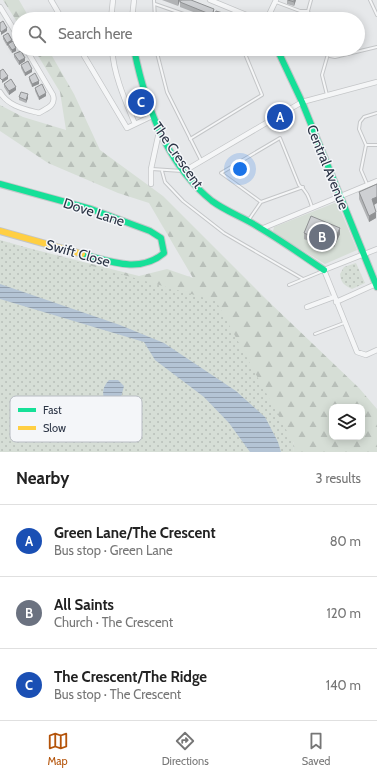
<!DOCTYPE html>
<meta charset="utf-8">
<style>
body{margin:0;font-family:Cabin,sans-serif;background:#f6f6f6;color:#222}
.controls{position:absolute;right:12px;bottom:12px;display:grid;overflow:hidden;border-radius:8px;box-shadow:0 2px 10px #0003}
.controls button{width:36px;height:36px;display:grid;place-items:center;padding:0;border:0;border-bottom:1px solid #e0e0e0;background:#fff;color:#222;font:20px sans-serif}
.you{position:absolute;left:240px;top:169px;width:14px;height:14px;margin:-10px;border:3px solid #fff;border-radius:50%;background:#1a73e8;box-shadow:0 0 0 6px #1a73e833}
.badge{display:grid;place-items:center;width:26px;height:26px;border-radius:50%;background:#b45309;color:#fff;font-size:13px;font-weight:700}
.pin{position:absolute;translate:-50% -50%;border:2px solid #fff;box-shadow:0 1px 4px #0006}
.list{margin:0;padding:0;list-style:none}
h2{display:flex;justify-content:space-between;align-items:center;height:52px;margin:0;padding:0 16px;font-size:17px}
h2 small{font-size:13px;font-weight:400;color:#767676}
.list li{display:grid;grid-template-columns:26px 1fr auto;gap:12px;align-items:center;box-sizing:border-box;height:72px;padding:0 16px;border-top:1px solid #e0e0e0}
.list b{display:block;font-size:15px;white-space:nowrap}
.list p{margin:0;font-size:13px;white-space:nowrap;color:#767676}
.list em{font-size:13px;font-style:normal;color:#767676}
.icon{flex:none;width:22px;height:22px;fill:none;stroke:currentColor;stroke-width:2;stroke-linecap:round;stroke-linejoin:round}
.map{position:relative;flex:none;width:377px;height:452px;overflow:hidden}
.search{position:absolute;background:#fff;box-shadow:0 2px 10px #0003;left:12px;right:12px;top:12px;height:44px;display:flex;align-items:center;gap:10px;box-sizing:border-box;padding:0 14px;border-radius:22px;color:#767676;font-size:15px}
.sheet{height:268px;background:#fff}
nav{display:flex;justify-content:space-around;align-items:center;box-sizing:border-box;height:56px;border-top:1px solid #e0e0e0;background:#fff;font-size:11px;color:#767676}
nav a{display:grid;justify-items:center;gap:2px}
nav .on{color:#b45309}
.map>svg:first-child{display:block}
.grass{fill:#d6ded6}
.forest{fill:url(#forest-firs);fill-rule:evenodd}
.park{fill:url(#park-dots)}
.water{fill:url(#water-rules)}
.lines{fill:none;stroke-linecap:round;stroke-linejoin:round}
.lane-casing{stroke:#c4c6c8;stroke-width:4}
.street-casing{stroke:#c4c6c8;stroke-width:6}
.fast-casing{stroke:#c4c6c8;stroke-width:8}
.slow-casing{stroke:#c4c6c8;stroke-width:8}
.lane{stroke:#f5f6f7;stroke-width:2}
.street{stroke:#f5f6f7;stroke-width:4.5}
.fast{stroke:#16e098;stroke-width:6}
.slow{stroke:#ffcf43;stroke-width:6}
.wall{fill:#b1b3b5}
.shaded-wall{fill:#909294}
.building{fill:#ced0d3;stroke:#909294}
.labels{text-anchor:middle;stroke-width:3;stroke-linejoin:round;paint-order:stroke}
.street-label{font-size:14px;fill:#2b3445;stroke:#f4f6f9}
.key{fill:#f4f6f9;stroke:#b8bcc3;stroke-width:1}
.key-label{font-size:11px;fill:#2b3445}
</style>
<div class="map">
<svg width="377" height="452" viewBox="0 0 377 452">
<defs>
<pattern id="forest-firs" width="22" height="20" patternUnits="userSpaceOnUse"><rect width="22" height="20" fill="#d6ded6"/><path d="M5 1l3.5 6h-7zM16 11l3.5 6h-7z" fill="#b8bfb9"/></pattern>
<pattern id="park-dots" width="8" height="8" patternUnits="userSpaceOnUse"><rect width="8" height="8" fill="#d6ded6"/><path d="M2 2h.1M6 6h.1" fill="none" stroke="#b8bfb9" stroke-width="1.8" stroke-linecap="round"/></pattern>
<pattern id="water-rules" width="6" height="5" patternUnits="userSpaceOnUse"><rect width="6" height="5" fill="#b4c4d5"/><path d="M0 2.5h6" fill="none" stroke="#93a0af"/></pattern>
</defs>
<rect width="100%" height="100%" fill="#e6e8ea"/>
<path class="grass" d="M 337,202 L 357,250 L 325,264 L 279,236 L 273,231 L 274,227 Z"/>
<path class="forest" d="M 3,0 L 19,0 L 30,19 L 19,19 L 19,25 Z
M 34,49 L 48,49 L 74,94 L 100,150 L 163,196 L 268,301 L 359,388 L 377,409 L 377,452 L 293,452 L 294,443 L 0,241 L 139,276 L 167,269 L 193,278 L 149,203 L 118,193 L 48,163 L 0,131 L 0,105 L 23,117 L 66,130 L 60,92 ZM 332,407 L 362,407 L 362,437 L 332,437 Z"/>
<path class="park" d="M 0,240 L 216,301 L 294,444 L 293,452 L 0,452 Z
M 356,263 L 365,283 L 352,289 C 343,285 341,282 340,274 L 344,267 Z"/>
<path class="water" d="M 0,284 L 120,325 L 164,343 L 236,391 L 265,417 L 278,442 L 281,452 L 250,452 L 229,423 L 204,397 L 155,360 L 144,342 L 0,299 Z
M 109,380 L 118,380 L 124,386 L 119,405 L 107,406 C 102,395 101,389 109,380 Z"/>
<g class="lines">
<defs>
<path id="lane" d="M 154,0 L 155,19
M 311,0 L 308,11 L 311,19
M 370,0 L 377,15
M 276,2 L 300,11 L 308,11
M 155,4 L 198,19
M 156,49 L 167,92 L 201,160
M 324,49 L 330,56 L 335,57 L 377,47
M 327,95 L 322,75 L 328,54
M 190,139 L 262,95 L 243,49
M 366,145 L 377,145
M 152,169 L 182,171
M 162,171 L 165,182 L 183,201 L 224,233 L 303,279
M 367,184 L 361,170 L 366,145 L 359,129 L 360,122 L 364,117 L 377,113
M 303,187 L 261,202 L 221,173 L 280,138 L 299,185 C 307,191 309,198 312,207
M 248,221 L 261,202
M 289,285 L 323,271
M 315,334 L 344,323"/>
<path id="street" d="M 51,0 L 62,19
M 210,0 L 256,19
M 0,7 L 19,38
M 111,19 L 113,0
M 132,19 L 134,0
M 267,19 L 276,0
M 80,49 L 127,128 L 152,116
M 112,49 C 114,76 125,100 135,124
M 0,92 C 8,106 24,109 39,113 C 47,108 56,106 53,95 L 26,49
M 186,170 L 302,102 L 377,82
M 151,184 L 151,169 L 159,132
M 261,229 L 377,181
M 377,249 L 324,270 L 357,352 L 366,355 L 377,350
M 336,302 L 376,284
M 307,307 L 334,297"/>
<path id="fast" d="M 134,49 C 145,104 167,165 212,201 C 227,212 245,218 260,228 C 282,241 303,256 324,270
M 277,49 L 302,102 L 377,287
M 0,184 L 91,209 L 150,231 L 161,238 L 164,253 C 140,274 109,261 82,254"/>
<path id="slow" d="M 0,231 L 82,254"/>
</defs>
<use href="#lane" class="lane-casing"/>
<use href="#street" class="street-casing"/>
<use href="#fast" class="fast-casing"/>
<use href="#slow" class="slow-casing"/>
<use href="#lane" class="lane"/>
<use href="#street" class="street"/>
<use href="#fast" class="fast"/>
<use href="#slow" class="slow"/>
</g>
<path class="wall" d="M 162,0 L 180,0 L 178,6 Z
M 287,0 L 296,0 L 294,6 L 287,4 Z
M 180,2 L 214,14 L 212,19 L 180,7 Z
M 3,36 L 12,42 L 16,51 L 12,53 L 8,47 L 8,45 L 7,46 L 3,39 Z
M 14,54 L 25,61 L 19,65 L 14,57 Z
M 21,65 L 32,72 L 25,76 L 21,68 Z
M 29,77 L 39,84 L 32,87 L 29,80 Z
M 4,84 L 16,90 L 9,95 L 4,87 Z
M 35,88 L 46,96 L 39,100 L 35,91 Z
M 19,97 L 28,98 L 26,103 L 19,100 Z
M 377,184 L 377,203 L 374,205 L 376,218 L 369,222 L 359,199 L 359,192 Z
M 304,233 L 340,234 L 334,247 L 331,245 L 329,250 L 304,239 Z"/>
<path class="shaded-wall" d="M 178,0 L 180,0 L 178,6 Z
M 294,0 L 296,0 L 294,6 Z
M 214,9 L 214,14 L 212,19 L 212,15 Z
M 7,28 L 7,31 L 1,35 L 1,32 Z
M 12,40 L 12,43 L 8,44 L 8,45 L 7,46 L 7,43 Z
M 16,48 L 16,51 L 12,53 L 12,50 Z
M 25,58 L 25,61 L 19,65 L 19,61 Z
M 32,69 L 32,72 L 25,76 L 25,73 Z
M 8,76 L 8,79 L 2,83 L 2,80 Z
M 39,81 L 39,84 L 32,87 L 32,84 Z
M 16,87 L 16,90 L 9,95 L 9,91 Z
M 46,93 L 46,96 L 39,100 L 39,97 Z
M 28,94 L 28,98 L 26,103 L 26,100 Z
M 377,197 L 377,203 L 372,206 L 372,199 Z
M 376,212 L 376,218 L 369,222 L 369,216 Z
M 340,228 L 340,234 L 334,247 L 334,240 Z
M 331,239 L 331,245 L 329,250 L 329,244 Z"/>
<path class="building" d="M 181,0 L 191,0 L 214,9 L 212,15 L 180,2 Z
M 288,0 L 294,0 L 294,2 Z
M 216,11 L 240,18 L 239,19 L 220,19 L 214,17 Z
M 3,21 L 7,28 L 1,32 L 0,30 L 0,23 Z
M 8,33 L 12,40 L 7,43 L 3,36 Z
M 13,41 L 16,48 L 12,50 L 8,44 Z
M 21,51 L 25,58 L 19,61 L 14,54 Z
M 28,61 L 32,69 L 25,73 L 21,65 Z
M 3,69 L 8,76 L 2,80 L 0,78 L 0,71 Z
M 35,73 L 39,81 L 32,84 L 29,77 Z
M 11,79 L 16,87 L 9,91 L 4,84 Z
M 42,84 L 46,93 L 39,97 L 35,88 Z
M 21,92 L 28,94 L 26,100 L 19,97 Z
M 377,184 L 377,197 L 372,199 L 376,212 L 369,216 L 359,192 Z
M 311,216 L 340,228 L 334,240 L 331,239 L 329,244 L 304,233 Z"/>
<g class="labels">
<g class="street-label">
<text transform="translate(178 155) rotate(55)" y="5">The Crescent</text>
<text transform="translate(328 167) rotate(68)" y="5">Central Avenue</text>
<text transform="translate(94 212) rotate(18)" y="5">Dove Lane</text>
<text transform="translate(78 253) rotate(16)" y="5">Swift Close</text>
</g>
</g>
<rect x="10" y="396" width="132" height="46" rx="6" class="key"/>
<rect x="18" y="408" width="18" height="4" fill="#16e098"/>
<rect x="18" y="426" width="18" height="4" fill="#ffcf43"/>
<g class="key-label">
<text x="43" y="414">Fast</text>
<text x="43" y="432">Slow</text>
</g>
</svg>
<div class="controls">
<button><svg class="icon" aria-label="layers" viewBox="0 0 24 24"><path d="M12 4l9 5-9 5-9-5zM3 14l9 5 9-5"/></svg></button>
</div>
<div class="you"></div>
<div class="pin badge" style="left:280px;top:117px;background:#1a4fb4">A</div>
<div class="pin badge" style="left:322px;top:237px;background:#6b7280">B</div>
<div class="pin badge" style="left:141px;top:102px;background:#1a4fb4">C</div>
<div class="search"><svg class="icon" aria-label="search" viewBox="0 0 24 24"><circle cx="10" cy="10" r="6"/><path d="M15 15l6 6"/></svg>Search here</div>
</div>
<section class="sheet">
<h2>Nearby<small>3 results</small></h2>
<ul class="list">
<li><span class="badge" style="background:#1a4fb4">A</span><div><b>Green Lane/The Crescent</b><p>Bus stop · Green Lane</p></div><em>80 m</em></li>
<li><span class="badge" style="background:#6b7280">B</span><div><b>All Saints</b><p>Church · The Crescent</p></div><em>120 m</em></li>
<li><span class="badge" style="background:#1a4fb4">C</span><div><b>The Crescent/The Ridge</b><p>Bus stop · The Crescent</p></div><em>140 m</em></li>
</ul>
</section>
<nav>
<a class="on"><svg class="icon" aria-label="map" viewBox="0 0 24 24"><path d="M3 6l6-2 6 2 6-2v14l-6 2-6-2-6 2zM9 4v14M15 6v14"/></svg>Map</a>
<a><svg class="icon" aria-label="directions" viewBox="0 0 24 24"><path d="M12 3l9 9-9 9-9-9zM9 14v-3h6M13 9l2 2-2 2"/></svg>Directions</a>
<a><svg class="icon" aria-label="saved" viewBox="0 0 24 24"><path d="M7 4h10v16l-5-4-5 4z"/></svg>Saved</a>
</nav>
